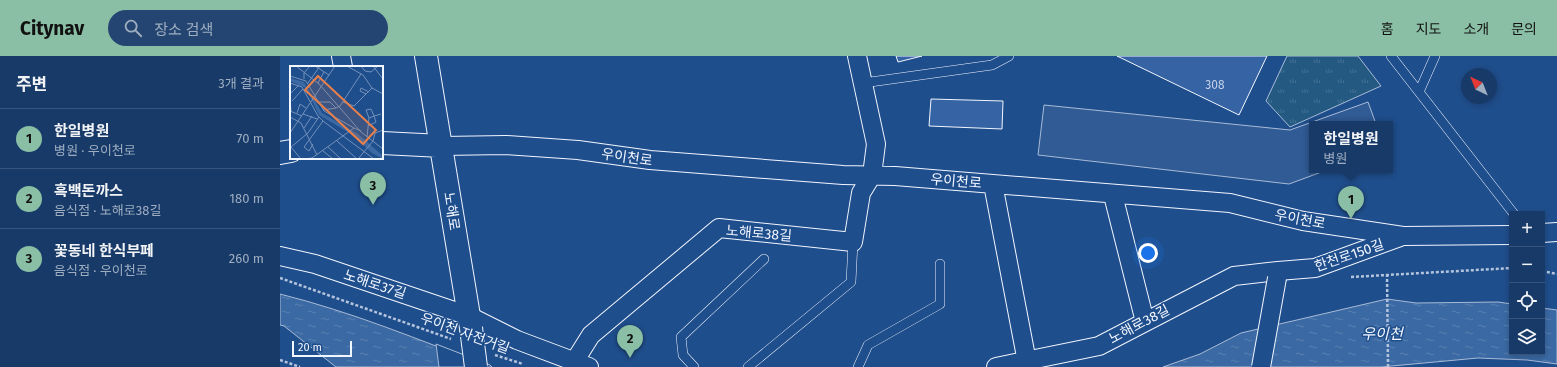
<!DOCTYPE html>
<html lang="ko">
<meta charset="utf-8">
<style>
body{margin:0;font-family:"Fira Sans","Noto Sans KR",sans-serif;background:#244571;color:#f1f3f6}
.controls{position:absolute;right:12px;bottom:12px;display:grid;overflow:hidden;border-radius:0px;box-shadow:0 2px 6px #0003}
.controls button{width:36px;height:36px;display:grid;place-items:center;padding:0;border:0;border-bottom:1px solid #36547d;background:#173a69;color:#f1f3f6;font:20px sans-serif}
.compass{position:absolute;left:1181px;top:12px;width:36px;height:36px;border-radius:50%;background:#173a69;box-shadow:0 2px 6px #0003;rotate:317deg}
.scale{position:absolute;left:12px;bottom:10px;width:60px;box-sizing:border-box;padding-left:4px;border:2px solid #f2f6ff;border-top:0;font-size:11px;line-height:14px;white-space:nowrap;color:#f2f6ff;-webkit-text-stroke:3px #1f4e8c;paint-order:stroke}
.you{position:absolute;left:868px;top:197px;width:14px;height:14px;margin:-10px;border:3px solid #fff;border-radius:50%;background:#1a73e8;box-shadow:0 0 0 6px #1a73e833}
.badge{display:grid;place-items:center;width:26px;height:26px;border-radius:50%;background:#8abfa5;color:#111;font-size:13px;font-weight:700}
.pin{position:absolute;translate:-50% -33px;filter:drop-shadow(0 1px 2px #0008)}
.pin::after{content:'';position:absolute;top:21px;width:14px;height:12px;background:inherit;clip-path:polygon(0 0,100% 0,50% 100%)}
.popup{position:absolute;left:1029px;top:65px;width:84px;height:52px;box-sizing:border-box;display:grid;place-content:center;border-radius:0px;background:#173a69;filter:drop-shadow(0 1px 3px #0005);font-size:13px;white-space:nowrap;color:#9eadc0}
.popup b{font-size:15px;color:#f1f3f6}
.popup::after{content:'';position:absolute;left:50%;top:100%;margin-left:-8px;border:8px solid transparent;border-top-color:#173a69}
.list{margin:0;padding:0;list-style:none}
h2{display:flex;justify-content:space-between;align-items:center;height:52px;margin:0;padding:0 16px;font-size:17px}
h2 small{font-size:13px;font-weight:400;color:#9eadc0}
.list li{display:grid;grid-template-columns:26px 1fr auto;gap:12px;align-items:center;box-sizing:border-box;height:60px;padding:0 16px;border-top:1px solid #36547d}
.list b{display:block;font-size:15px;white-space:nowrap}
.list p{margin:0;font-size:13px;white-space:nowrap;color:#9eadc0}
.list em{font-size:13px;font-style:normal;color:#9eadc0}
.icon{flex:none;width:22px;height:22px;fill:none;stroke:currentColor;stroke-width:2;stroke-linecap:round;stroke-linejoin:round}
.map{position:relative;flex:none;width:1277px;height:311px;overflow:hidden}
header{display:flex;align-items:center;gap:24px;box-sizing:border-box;height:56px;padding:0 20px;background:#8abfa5;color:#111}
header strong{font-size:19px}
nav{display:flex;gap:22px;margin-inline-start:auto;font-size:14px}
.search{width:280px;height:36px;background:#244571;display:flex;align-items:center;gap:10px;box-sizing:border-box;padding:0 14px;border-radius:22px;color:#9eadc0;font-size:15px}
main{display:flex}
aside{flex:1;background:#173a69}
.map>svg:first-child{display:block}
.park{fill:url(#park-tufts);stroke:#a8bbd7}
.parking{fill:#305b95;stroke:#a8bbd7}
.water{fill:url(#water-ripples);stroke:#a8bbd7}
.pier{fill:#1f4e8c;stroke:#a8bbd7}
.building{fill:#3563a3;stroke:#f2f6ff}
.lines{fill:none;stroke-linecap:round;stroke-linejoin:round}
.lane-casing{stroke:#f2f6ff;stroke-width:10}
.street-casing{stroke:#f2f6ff;stroke-width:20}
.secondary-casing{stroke:#f2f6ff;stroke-width:24}
.path{stroke:#b3c4dc;stroke-width:2.5;stroke-dasharray:3 2;stroke-linecap:butt}
.lane{stroke:#1f4e8c;stroke-width:9}
.street{stroke:#1f4e8c;stroke-width:18}
.secondary{stroke:#1f4e8c;stroke-width:22}
.street-bridge-casing{stroke:#f2f6ff;stroke-width:20;stroke-linecap:butt}
.secondary-bridge-casing{stroke:#f2f6ff;stroke-width:24;stroke-linecap:butt}
.street-bridge{stroke:#1f4e8c;stroke-width:18}
.secondary-bridge{stroke:#1f4e8c;stroke-width:22}
.labels{text-anchor:middle;stroke-width:3;stroke-linejoin:round;paint-order:stroke}
.number-label{font-size:12px;fill:#c3d1e8}
.street-label{font-size:14px;fill:#f2f6ff;stroke:#1f4e8c}
.water-label{font-size:15px;font-style:italic;fill:#f2f6ff;stroke:#1f4e8c}
.inset-road{fill:none;stroke:#7391ba;stroke-width:1}
.view{fill:#ea8049;fill-opacity:0.15;stroke:#ea8049;stroke-width:2}
.inset-edge{fill:none;stroke:#f2f6ff;stroke-width:2}
</style>
<header>
<strong>Citynav</strong>
<div class="search"><svg class="icon" aria-label="search" viewBox="0 0 24 24"><circle cx="10" cy="10" r="6"/><path d="M15 15l6 6"/></svg>장소 검색</div>
<nav><a>홈</a><a>지도</a><a>소개</a><a>문의</a></nav>
</header>
<main>
<aside>
<h2>주변<small>3개 결과</small></h2>
<ul class="list">
<li><span class="badge">1</span><div><b>한일병원</b><p>병원 · 우이천로</p></div><em>70 m</em></li>
<li><span class="badge">2</span><div><b>흑백돈까스</b><p>음식점 · 노해로38길</p></div><em>180 m</em></li>
<li><span class="badge">3</span><div><b>꽃동네 한식부페</b><p>음식점 · 우이천로</p></div><em>260 m</em></li>
</ul>
</aside>
<div class="map">
<svg width="1277" height="311" viewBox="0 0 1277 311">
<defs>
<pattern id="park-tufts" width="24" height="20" patternUnits="userSpaceOnUse"><rect width="24" height="20" fill="#245a82"/><path d="M3 7l-1-3M5 7V3M7 7l1-3M15 17l-1-3M17 17v-4M19 17l1-3" fill="none" stroke="#447295"/></pattern>
<pattern id="water-ripples" width="26" height="14" patternUnits="userSpaceOnUse"><rect width="26" height="14" fill="#3b69a3"/><path d="M2 4q2-2 4 0t4 0M15 11q2-2 4 0t4 0" fill="none" stroke="#587fb1"/></pattern>
</defs>
<rect width="100%" height="100%" fill="#1f4e8c"/>
<path class="park" d="M 1007,0 L 1078,0 L 1101,30 L 1010,71 L 986,45 Z"/>
<path class="parking" d="M 1088,46 L 1096,68 L 1032,68 L 1032,114 L 1047,114 L 1009,128 L 758,99 L 764,49 L 1010,74 Z"/>
<path class="water" d="M 0,238 C 72,256 140,284 210,311 L 56,311 L 4,270 L 0,269 Z
M 1107,243 L 1136,247 L 1218,246 L 1232,248 L 1232,296 L 1262,296 L 1262,252 L 1277,254 L 1277,308 L 1247,304 L 1198,302 L 1101,311 L 883,311 L 920,298 L 961,277 Z"/>
<path class="pier" d="M 156,288 L 210,309 L 212,311 L 159,311 Z"/>
<path class="building" d="M 616,0 L 642,0 L 618,6 Z
M 837,0 L 987,0 L 959,59 Z
M 651,43 L 723,45 L 722,73 L 649,70 Z"/>
<g class="lines">
<defs>
<path id="lane" d="M 1111,0 L 1234,158
M 583,27 L 712,9 L 729,0
M 1139,36 L 1155,0
M 414,311 L 403,299 L 401,281 L 484,203
M 468,311 L 571,226 L 573,186
M 578,311 L 588,289 L 660,248 L 660,208"/>
<path id="street" d="M 61,0 L 63,11
M 162,90 L 226,89 L 298,94 L 370,104 L 563,119 L 615,120 L 950,147 L 1023,165 L 1123,180 L 1232,179
M 713,128 L 747,306
M 833,139 L 865,266
M 1262,177 L 1277,176
M 0,200 L 35,208 L 189,260 L 237,284 L 309,311
M 997,222 L 998,215 L 1035,212 L 1120,181
M 294,306 L 311,279 L 439,172 L 573,186 L 581,137 L 592,119 L 596,88 L 577,0
M 716,311 L 819,290 L 954,220 L 998,215"/>
<path id="secondary" d="M 146,0 L 191,272
M 102,87 L 162,90
M 0,97 L 11,95"/>
</defs>
<use href="#lane" class="lane-casing"/>
<use href="#street" class="street-casing"/>
<use href="#secondary" class="secondary-casing"/>
<path class="path" d="M 1262,215 L 1277,218
M 1107,218 L 1108,311
M 1071,221 L 1232,212
M 0,222 L 171,283
M 215,299 L 243,308
M 0,304 L 20,311"/>
<use href="#lane" class="lane"/>
<use href="#street" class="street"/>
<use href="#secondary" class="secondary"/>
<defs>
<path id="street-bridge" d="M 981,311 L 997,222"/>
<path id="secondary-bridge" d="M 191,272 L 196,311"/>
</defs>
<use href="#street-bridge" class="street-bridge-casing"/>
<use href="#secondary-bridge" class="secondary-bridge-casing"/>
<use href="#street-bridge" class="street-bridge"/>
<use href="#secondary-bridge" class="secondary-bridge"/>
</g>
<g class="labels">
<g class="number-label">
<text x="935" y="33">308</text>
</g>
<g class="street-label">
<text transform="translate(347 101) rotate(8)" y="5">우이천로</text>
<text transform="translate(676 125) rotate(5)" y="5">우이천로</text>
<text transform="translate(172 155) rotate(81)" y="5">노해로</text>
<text transform="translate(1020 163) rotate(11)" y="5">우이천로</text>
<text transform="translate(479 177) rotate(5)" y="5">노해로38길</text>
<text transform="translate(1069 199) rotate(-19)" y="5">한천로150길</text>
<text transform="translate(95 228) rotate(18)" y="5">노해로37길</text>
<text transform="translate(859 268) rotate(-28)" y="5">노해로38길</text>
<text transform="translate(185 277) rotate(20)" y="5">우이천 자전거길</text>
</g>
<g class="water-label">
<text x="1102" y="283">우이천</text>
</g>
</g>
<g transform="translate(10 10)">
<rect width="93" height="93" fill="#1f4e8c"/>
<path d="M 0,12 L 14,16 L 32,47 L 68,68 L 93,90 L 93,93 L 82,87 L 63,69 L 29,49 L 16,22 L 0,15 Z" fill="#3b69a3"/>
<path class="inset-road" d="M 6,0 L 29,18 L 71,66 L 93,83M 25,0 L 39,9M 57,0 L 73,9 L 82,22 L 93,28M 71,0 L 75,5 L 81,6 L 88,0M 83,0 L 93,13M 0,10 L 16,15 L 34,45 L 64,62M 14,13 L 14,7 L 20,0M 0,17 L 12,21 L 28,50 L 33,55 L 84,93M 18,17 L 30,0M 28,17 L 34,6M 0,28 L 9,19M 76,28 L 70,25 L 71,22 L 79,26M 0,32 L 1,45M 2,35 L 13,23M 28,36 L 40,36 L 46,42 L 50,40 L 71,8M 53,36 L 64,40 L 82,22M 33,44 L 46,42M 0,45 L 12,50M 7,47 L 10,38 L 16,42M 13,48 L 27,53M 0,51 L 11,57 L 27,89M 78,60 L 86,56 L 84,50 L 91,48M 14,62 L 22,50M 0,67 L 45,0M 77,71 L 79,52 L 76,44 L 81,43 L 84,50 L 79,52M 47,75 L 67,93M 23,78 L 19,85 L 14,81 L 33,55M 1,81 L 18,67 L 29,51M 1,81 L 11,93M 38,81 L 51,93M 33,85 L 43,93M 13,93 L 22,92 L 64,62 L 71,65M 68,93 L 83,75 L 85,67 L 93,64"/>
<path class="view" d="M 28,10 L 86,64 L 73,78 L 15,24 Z"/>
<rect width="93" height="93" class="inset-edge"/>
</g>
</svg>
<div class="controls">
<button>+</button>
<button>−</button>
<button><svg class="icon" aria-label="locate" viewBox="0 0 24 24"><circle cx="12" cy="12" r="6"/><path d="M12 2v4M12 18v4M2 12h4M18 12h4"/></svg></button>
<button><svg class="icon" aria-label="layers" viewBox="0 0 24 24"><path d="M12 4l9 5-9 5-9-5zM3 14l9 5 9-5"/></svg></button>
</div>
<svg class="compass" viewBox="-18 -18 36 36"><path d="M0-13l5 13h-10z" fill="#e53935"/><path d="M0 13l5-13h-10z" fill="#9eadc0"/></svg>
<div class="scale">20 m</div>
<div class="you"></div>
<div class="pin badge" style="left:1071px;top:163px">1</div>
<div class="popup"><b>한일병원</b>병원</div>
<div class="pin badge" style="left:350px;top:302px">2</div>
<div class="pin badge" style="left:93px;top:149px">3</div>
</div>
</main>
